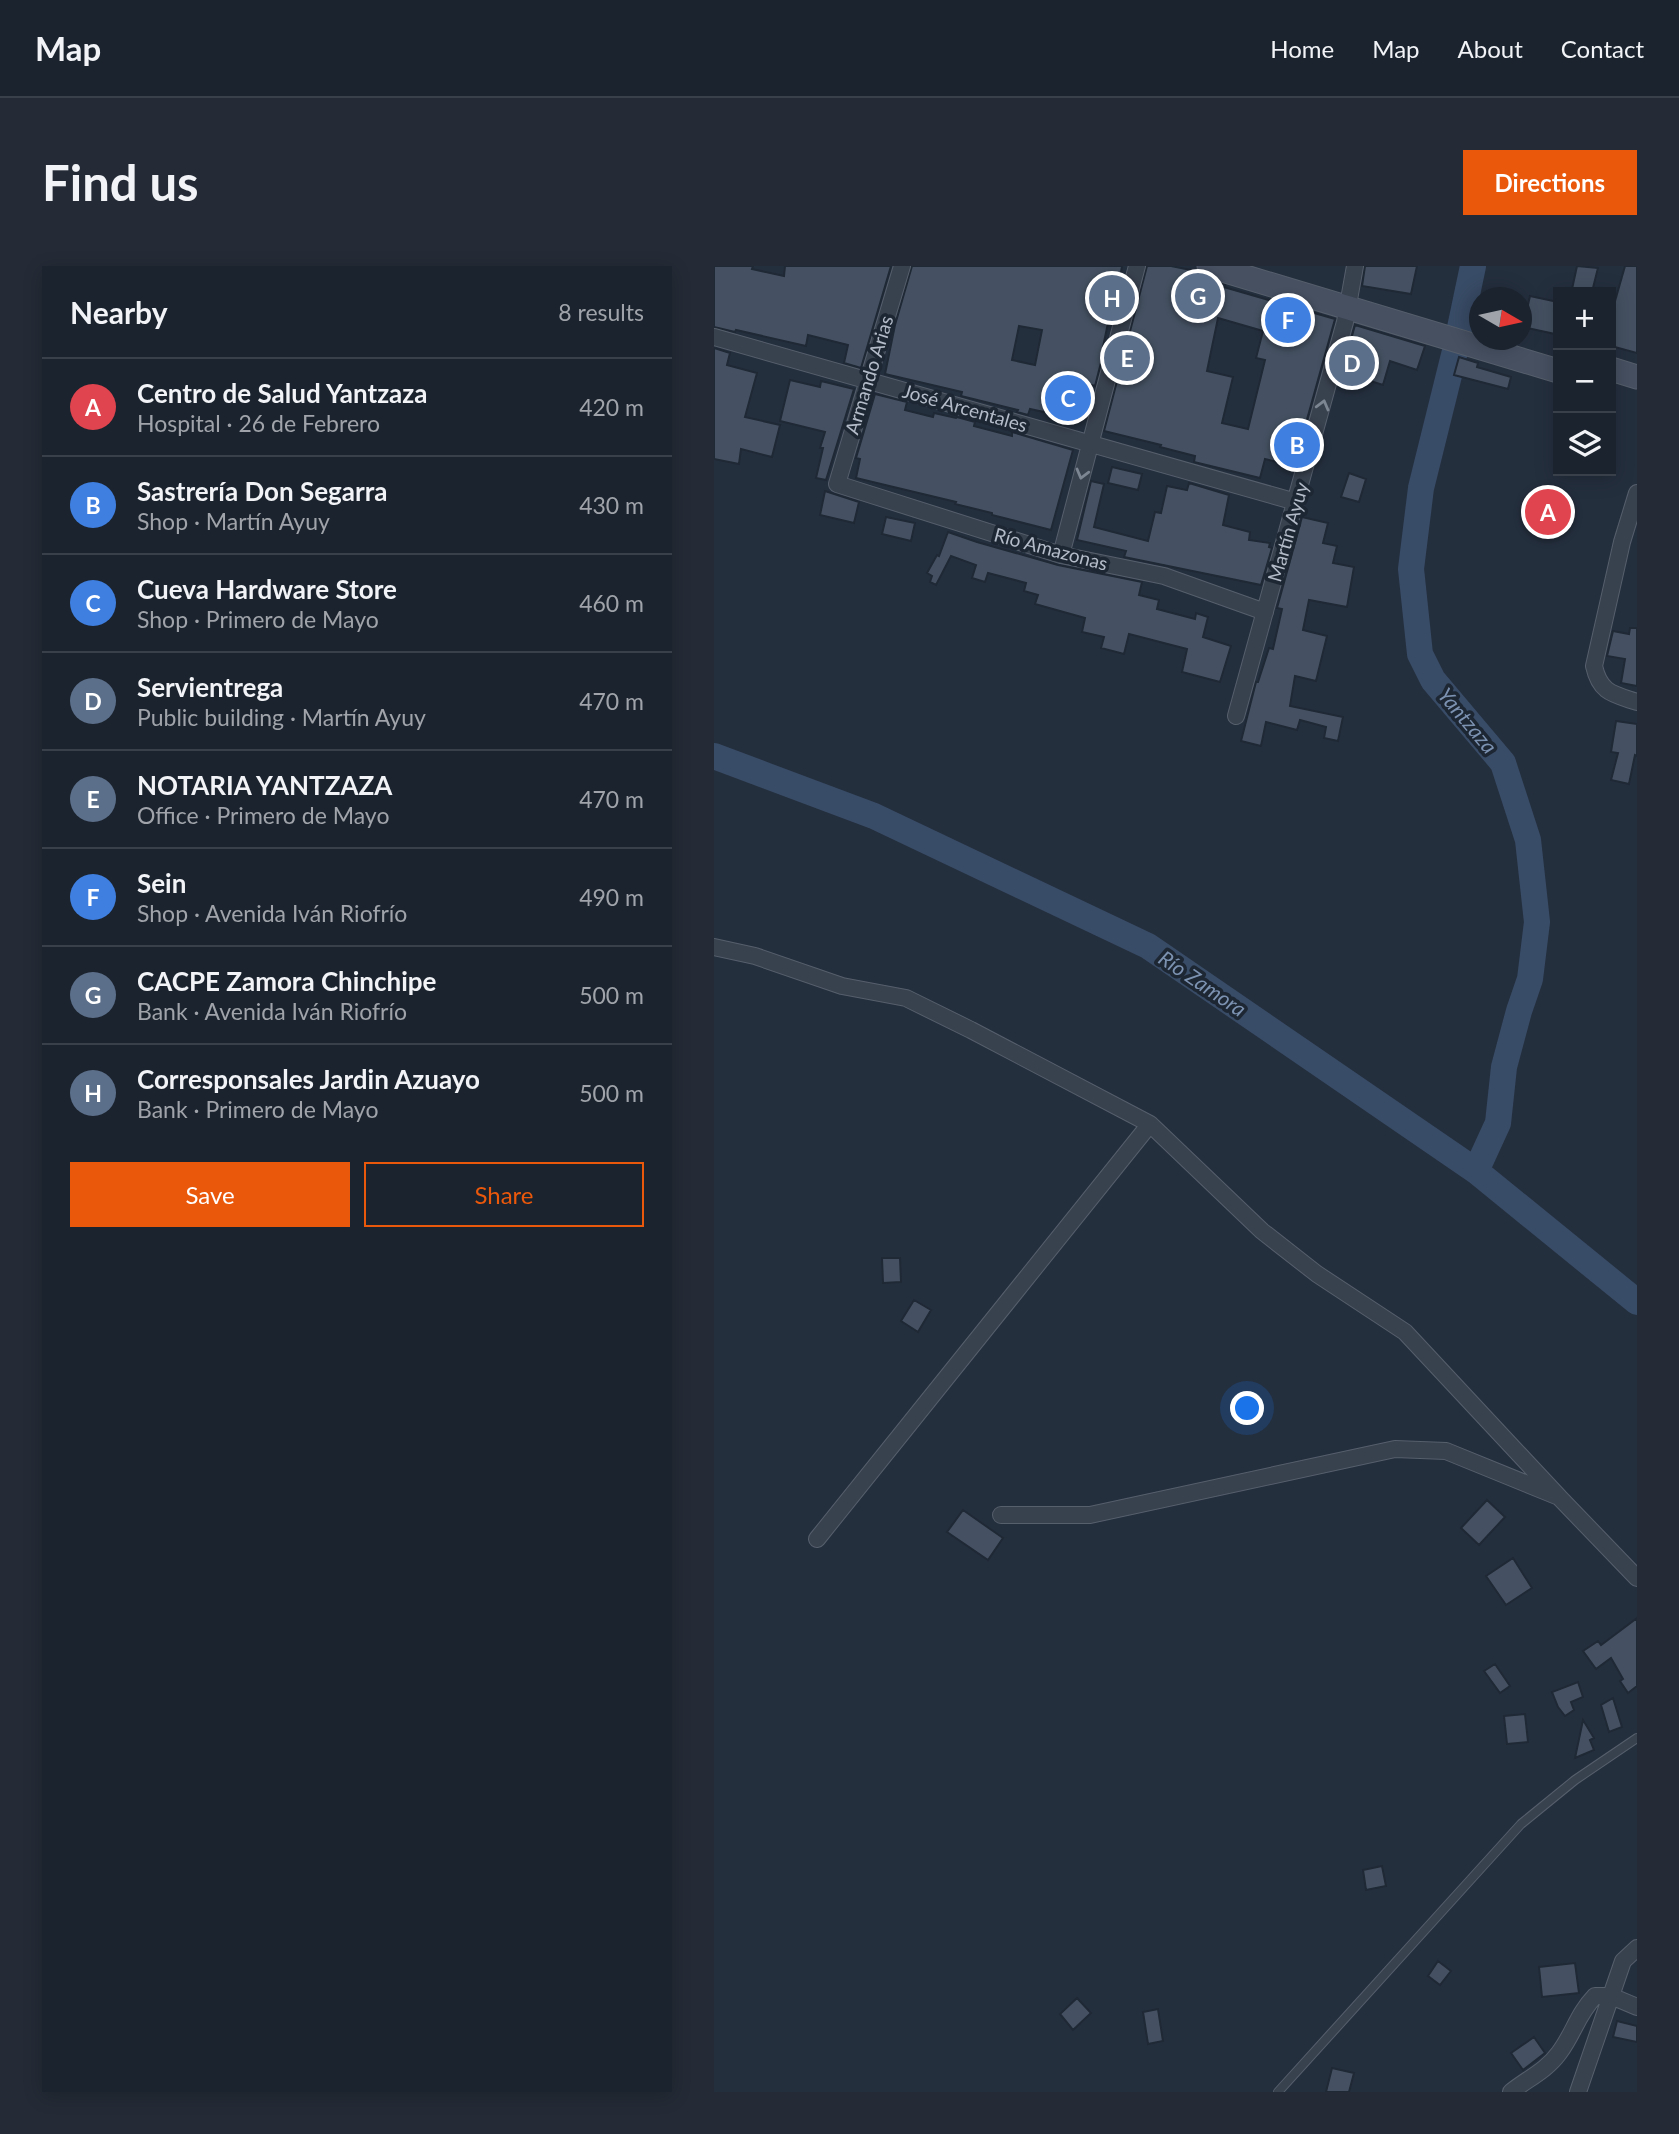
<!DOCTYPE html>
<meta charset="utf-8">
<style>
body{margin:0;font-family:Lato,sans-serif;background:#242b36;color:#f1f3f6}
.controls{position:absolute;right:21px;top:21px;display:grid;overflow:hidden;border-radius:0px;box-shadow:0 4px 18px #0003}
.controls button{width:63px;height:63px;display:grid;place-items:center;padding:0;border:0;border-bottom:2px solid #39404a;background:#1b232e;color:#f1f3f6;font:35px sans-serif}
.compass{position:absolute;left:755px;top:21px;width:63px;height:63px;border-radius:50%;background:#1b232e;box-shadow:0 4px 18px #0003;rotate:99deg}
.you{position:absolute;left:534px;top:1143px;width:24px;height:24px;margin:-18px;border:5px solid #fff;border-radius:50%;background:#1a73e8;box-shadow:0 0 0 10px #1a73e833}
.badge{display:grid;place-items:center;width:46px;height:46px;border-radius:50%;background:#ea580c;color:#fff;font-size:23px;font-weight:700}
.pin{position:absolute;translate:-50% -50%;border:4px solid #fff;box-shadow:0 2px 7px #0006}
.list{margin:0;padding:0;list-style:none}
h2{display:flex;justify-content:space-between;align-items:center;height:91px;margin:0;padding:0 28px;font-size:30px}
h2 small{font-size:23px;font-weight:400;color:#a0a4aa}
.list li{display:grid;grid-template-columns:46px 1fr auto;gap:21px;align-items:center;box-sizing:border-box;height:98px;padding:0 28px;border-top:2px solid #39404a}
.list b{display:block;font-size:26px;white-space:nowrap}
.list p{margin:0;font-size:23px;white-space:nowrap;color:#a0a4aa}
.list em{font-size:23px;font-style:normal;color:#a0a4aa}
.actions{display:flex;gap:14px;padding:21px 28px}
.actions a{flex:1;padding:16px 0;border:2px solid #ea580c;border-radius:0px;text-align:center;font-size:24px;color:#ea580c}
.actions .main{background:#ea580c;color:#fff}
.icon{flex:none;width:38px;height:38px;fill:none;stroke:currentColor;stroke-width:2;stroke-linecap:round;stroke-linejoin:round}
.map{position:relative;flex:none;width:923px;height:1826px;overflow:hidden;border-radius:0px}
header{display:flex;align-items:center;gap:42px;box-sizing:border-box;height:98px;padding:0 35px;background:#1b232e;border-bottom:2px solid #39404a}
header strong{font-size:33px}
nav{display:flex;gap:38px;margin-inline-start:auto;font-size:24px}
.intro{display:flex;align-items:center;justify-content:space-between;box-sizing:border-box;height:168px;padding:0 42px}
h1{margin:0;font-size:49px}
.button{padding:18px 32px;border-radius:0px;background:#ea580c;color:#fff;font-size:24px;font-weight:700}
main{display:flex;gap:42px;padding:0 42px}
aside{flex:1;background:#1b232e;border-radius:0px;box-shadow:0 4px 18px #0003}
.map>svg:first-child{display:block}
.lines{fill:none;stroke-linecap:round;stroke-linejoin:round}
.river{stroke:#394c67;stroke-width:26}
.building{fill:#455162;stroke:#1f2835;stroke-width:2;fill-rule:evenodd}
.lane-casing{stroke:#565f6c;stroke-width:10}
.street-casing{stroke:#565f6c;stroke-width:18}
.secondary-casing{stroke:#565f6c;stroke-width:25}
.lane{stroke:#38414e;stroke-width:8}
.street{stroke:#38414e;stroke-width:16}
.secondary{stroke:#465061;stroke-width:23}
.oneway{stroke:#7c8592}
.labels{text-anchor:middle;stroke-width:7;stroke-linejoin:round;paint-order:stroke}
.street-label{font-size:19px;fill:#b4bcc9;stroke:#1d2633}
.water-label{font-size:21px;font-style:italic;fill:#7c92b1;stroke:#1d2633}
</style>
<header>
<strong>Map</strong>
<nav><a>Home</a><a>Map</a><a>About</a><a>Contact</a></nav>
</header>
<div class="intro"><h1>Find us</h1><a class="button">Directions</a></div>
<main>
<aside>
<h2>Nearby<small>8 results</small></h2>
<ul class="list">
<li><span class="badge" style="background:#e0444e">A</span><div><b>Centro de Salud Yantzaza</b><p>Hospital · 26 de Febrero</p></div><em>420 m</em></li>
<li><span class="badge" style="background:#3f7fe0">B</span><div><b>Sastrería Don Segarra</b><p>Shop · Martín Ayuy</p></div><em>430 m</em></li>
<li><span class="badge" style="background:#3f7fe0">C</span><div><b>Cueva Hardware Store</b><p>Shop · Primero de Mayo</p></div><em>460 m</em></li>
<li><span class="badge" style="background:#5c6f8a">D</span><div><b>Servientrega</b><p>Public building · Martín Ayuy</p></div><em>470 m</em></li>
<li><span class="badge" style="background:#5c6f8a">E</span><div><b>NOTARIA YANTZAZA</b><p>Office · Primero de Mayo</p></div><em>470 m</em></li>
<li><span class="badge" style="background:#3f7fe0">F</span><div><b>Sein</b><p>Shop · Avenida Iván Riofrío</p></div><em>490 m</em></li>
<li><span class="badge" style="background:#5c6f8a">G</span><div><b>CACPE Zamora Chinchipe</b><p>Bank · Avenida Iván Riofrío</p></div><em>500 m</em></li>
<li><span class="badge" style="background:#5c6f8a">H</span><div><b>Corresponsales Jardin Azuayo</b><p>Bank · Primero de Mayo</p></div><em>500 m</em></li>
</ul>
<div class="actions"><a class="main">Save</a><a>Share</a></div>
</aside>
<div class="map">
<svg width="923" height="1826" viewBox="0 0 923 1826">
<rect width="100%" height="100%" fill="#242f3e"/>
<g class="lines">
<path class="river" d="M 759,0 L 742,81 L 707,222 L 697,303 L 706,388 L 719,414 L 789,497 L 814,574 L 823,656 L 816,713 L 805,745 L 790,801 L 784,857 L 762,905
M 0,490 L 160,550 L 434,680 L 762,905 L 923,1036"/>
</g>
<path class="building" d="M 0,0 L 39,0 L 38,3 L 70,10 L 71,0 L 177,0 L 147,102 L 130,97 L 134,79 L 94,69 L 92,80 L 22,64 L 21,66 L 0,61 Z
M 198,0 L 408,0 L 406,13 L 408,14 L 403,34 L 399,33 L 389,81 L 391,81 L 381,120 L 374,118 L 366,154 L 316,143 L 314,149 L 303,146 L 304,144 L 247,130 L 248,126 L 171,108 L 181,59 ZM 305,60 L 328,64 L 321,99 L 298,94 Z
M 433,0 L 457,0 L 482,5 L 482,8 L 490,13 L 511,19 L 510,21 L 621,53 L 580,200 L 551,193 L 546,212 L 480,196 L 481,190 L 446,181 L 447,179 L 390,165 ZM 504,52 L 549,65 L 542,92 L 551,94 L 534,163 L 508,157 L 519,111 L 493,105 Z
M 651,0 L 703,0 L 697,28 L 648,20 Z
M 863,0 L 884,2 L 878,26 L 858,23 Z
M 911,0 L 923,0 L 923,87 L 897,80 L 897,34 L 901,35 Z
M 816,30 L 844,36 L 844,54 L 841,68 L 809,61 Z
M 641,59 L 711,80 L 703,104 L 676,95 L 669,119 L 628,106 Z
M 0,82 L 16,87 L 13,99 L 43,107 L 31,151 L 66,159 L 58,191 L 27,183 L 25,198 L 0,193 Z
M 745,91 L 764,97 L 763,101 L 797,111 L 794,123 L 740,109 Z
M 76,114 L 106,121 L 107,115 L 140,123 L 112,214 L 102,212 L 109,182 L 106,182 L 111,166 L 66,155 Z
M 161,128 L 193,136 L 191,144 L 219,151 L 220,147 L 242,152 L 243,151 L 261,156 L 260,160 L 298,170 L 298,166 L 359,184 L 337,264 L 278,249 L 278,247 L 241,238 L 242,236 L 142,212 L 146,193 L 142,192 Z
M 398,201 L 428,208 L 424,224 L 394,217 Z
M 635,207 L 652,213 L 645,236 L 627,231 Z
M 377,215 L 390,218 L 380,261 L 434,275 L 441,246 L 447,247 L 453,220 L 473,224 L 475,217 L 515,229 L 509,259 L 536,266 L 535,274 L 556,277 L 555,281 L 558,282 L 547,319 L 410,291 L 412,285 L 363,274 Z
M 111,225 L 145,236 L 140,257 L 106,249 Z
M 172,251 L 201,257 L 197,275 L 168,268 Z
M 588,251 L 614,257 L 609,277 L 623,280 L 619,297 L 640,301 L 633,341 L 595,334 L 589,364 L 613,370 L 602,415 L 581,410 L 576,440 L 629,451 L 624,475 L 610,472 L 612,461 L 586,454 L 583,464 L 552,456 L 547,480 L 527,475 L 542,416 L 544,416 L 555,382 L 559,383 L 568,343 L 563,342 Z
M 234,266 L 263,276 L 344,299 L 428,316 L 425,329 L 445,334 L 443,343 L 481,353 L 482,347 L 494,351 L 489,371 L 517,380 L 506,416 L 468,406 L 473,383 L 415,368 L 410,388 L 387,382 L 390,371 L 368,366 L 371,352 L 321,338 L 324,329 L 310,325 L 312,317 L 274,307 L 271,316 L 258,312 L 262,299 L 237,290 L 222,319 L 216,316 L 218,310 L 213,307 L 223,289 L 225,290 Z
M 916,362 L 923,362 L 923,420 L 907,417 L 911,393 L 893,390 L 899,365 L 915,368 Z
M 902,455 L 923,458 L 923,490 L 921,489 L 915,518 L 897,514 L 904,487 L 897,486 Z
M 168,992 L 186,992 L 187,1016 L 169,1017 Z
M 200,1034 L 217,1044 L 204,1066 L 187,1055 Z
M 773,1234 L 791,1251 L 765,1279 L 747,1262 Z
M 249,1244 L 289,1272 L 274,1294 L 233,1266 Z
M 799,1292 L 818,1322 L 792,1339 L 772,1310 Z
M 923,1352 L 923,1420 L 914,1427 L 906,1415 L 909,1413 L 897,1392 L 882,1403 L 869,1385 L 884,1375 L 887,1379 Z
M 781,1398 L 796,1420 L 786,1427 L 770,1405 Z
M 864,1416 L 869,1431 L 857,1436 L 860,1444 L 851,1450 L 844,1441 L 838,1426 Z
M 899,1432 L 908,1461 L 895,1466 L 887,1439 Z
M 811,1448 L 814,1476 L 793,1478 L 790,1450 Z
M 869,1454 L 880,1472 L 876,1474 L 880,1484 L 861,1492 Z
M 668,1600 L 672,1620 L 652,1624 L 649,1604 Z
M 724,1695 L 737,1705 L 726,1719 L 714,1710 Z
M 861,1697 L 865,1727 L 828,1731 L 825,1701 Z
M 363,1732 L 377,1747 L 359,1764 L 346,1748 Z
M 444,1743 L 449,1775 L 434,1778 L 429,1746 Z
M 903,1755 L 923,1760 L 923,1776 L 899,1771 Z
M 820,1771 L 831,1787 L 809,1804 L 797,1787 Z
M 618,1802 L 640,1807 L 635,1826 L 612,1826 Z"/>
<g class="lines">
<defs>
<path id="lane" d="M 564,1826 L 807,1558 L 861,1514 L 923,1472"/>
<path id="street" d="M 188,0 L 123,218 L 347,289 L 450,310 L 551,346
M 0,71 L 582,236
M 923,227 L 908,276 L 880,400 C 886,427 899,428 923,436
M 347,289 L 423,0
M 522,450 L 631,56 L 641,0
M 0,681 L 41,690 L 128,720 L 192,732 L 257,764 L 436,858
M 287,1249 L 376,1249 L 681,1183 L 732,1185 L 845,1231 L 923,1312
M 103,1273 L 436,858 L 548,965 L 603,1008 L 691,1066 L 845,1231
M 797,1826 C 813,1813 832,1805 845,1787 C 860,1767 863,1749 881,1730 L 897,1730 L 923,1741
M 864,1826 L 909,1695 L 923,1682"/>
<path id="secondary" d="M 495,0 L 844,105
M 897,103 L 923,111"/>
</defs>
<use href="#lane" class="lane-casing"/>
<use href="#street" class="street-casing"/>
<use href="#secondary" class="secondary-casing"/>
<use href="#lane" class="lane"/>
<use href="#street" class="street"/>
<use href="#secondary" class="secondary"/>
</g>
<defs><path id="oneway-chevron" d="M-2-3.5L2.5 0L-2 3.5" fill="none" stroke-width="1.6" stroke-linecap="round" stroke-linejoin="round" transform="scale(1.75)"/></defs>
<g class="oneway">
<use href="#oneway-chevron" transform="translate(609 139) rotate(-75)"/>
<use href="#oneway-chevron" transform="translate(368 208) rotate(105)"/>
</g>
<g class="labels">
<g class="street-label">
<text transform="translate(155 109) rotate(-73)" y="7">Armando Arias</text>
<text transform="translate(251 142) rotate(16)" y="7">José Arcentales</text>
<text transform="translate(574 266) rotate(-74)" y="7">Martín Ayuy</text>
<text transform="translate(337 283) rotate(15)" y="7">Río Amazonas</text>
</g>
<g class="water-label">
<text transform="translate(753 455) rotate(50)" y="7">Yantzaza</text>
<text transform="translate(488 718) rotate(34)" y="7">Río Zamora</text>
</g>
</g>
</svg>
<div class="controls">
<button>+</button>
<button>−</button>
<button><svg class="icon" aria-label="layers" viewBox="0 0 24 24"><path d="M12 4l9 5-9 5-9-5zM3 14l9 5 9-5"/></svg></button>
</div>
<svg class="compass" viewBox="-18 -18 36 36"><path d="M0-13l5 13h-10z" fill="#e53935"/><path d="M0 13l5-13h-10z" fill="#a0a4aa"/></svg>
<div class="you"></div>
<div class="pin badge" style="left:834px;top:246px;background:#e0444e">A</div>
<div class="pin badge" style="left:583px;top:179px;background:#3f7fe0">B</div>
<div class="pin badge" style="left:354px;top:132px;background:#3f7fe0">C</div>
<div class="pin badge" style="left:638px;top:97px;background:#5c6f8a">D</div>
<div class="pin badge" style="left:413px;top:92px;background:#5c6f8a">E</div>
<div class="pin badge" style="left:574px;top:54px;background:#3f7fe0">F</div>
<div class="pin badge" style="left:484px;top:30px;background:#5c6f8a">G</div>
<div class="pin badge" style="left:398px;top:32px;background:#5c6f8a">H</div>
</div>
</main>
